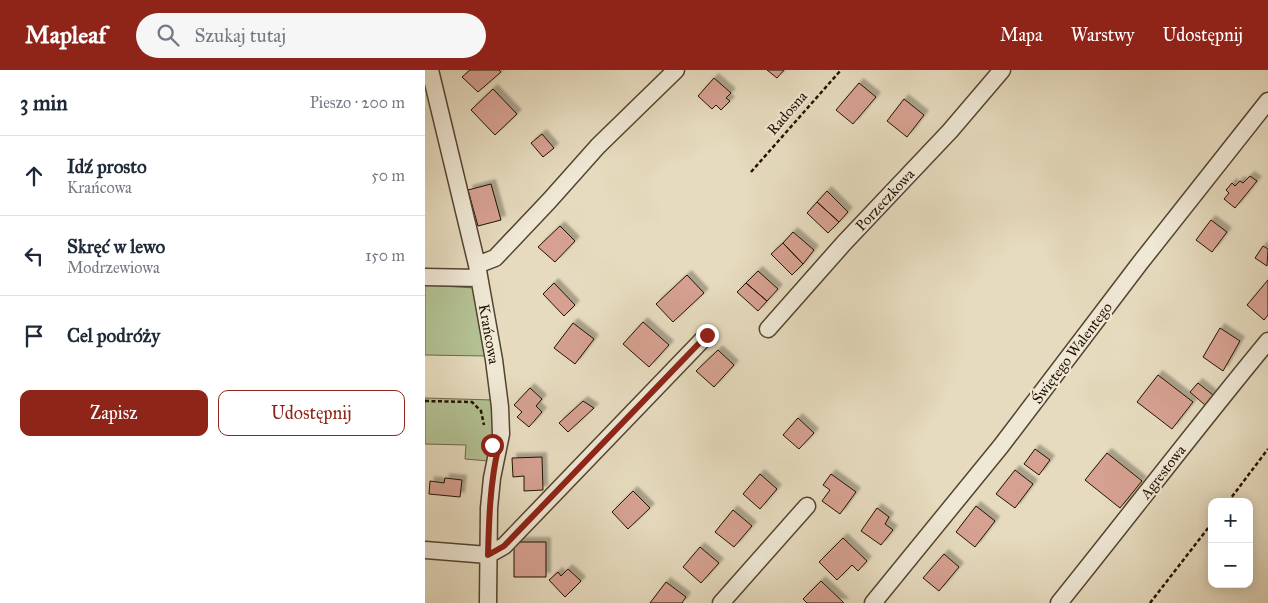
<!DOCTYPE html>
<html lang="pl">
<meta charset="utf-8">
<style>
body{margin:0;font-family:"IM FELL Great Primer",serif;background:#f6f6f7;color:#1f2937}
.controls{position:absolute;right:15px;bottom:15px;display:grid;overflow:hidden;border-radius:10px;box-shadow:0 2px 12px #0003}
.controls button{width:45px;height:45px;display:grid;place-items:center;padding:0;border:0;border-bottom:1px solid #e0e1e3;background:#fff;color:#1f2937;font:25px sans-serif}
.stop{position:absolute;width:15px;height:15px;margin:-11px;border:4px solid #8f2418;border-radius:50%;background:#fff}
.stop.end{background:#8f2418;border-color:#fff;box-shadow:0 1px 5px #0008}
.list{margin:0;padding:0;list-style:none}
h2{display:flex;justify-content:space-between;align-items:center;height:65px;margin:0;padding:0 20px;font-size:21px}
h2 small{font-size:16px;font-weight:400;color:#747a83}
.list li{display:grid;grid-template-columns:32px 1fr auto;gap:15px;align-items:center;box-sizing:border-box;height:80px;padding:0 20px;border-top:1px solid #e0e1e3}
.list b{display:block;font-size:19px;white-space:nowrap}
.list p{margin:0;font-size:16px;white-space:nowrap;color:#747a83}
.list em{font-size:16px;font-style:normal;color:#747a83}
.actions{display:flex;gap:10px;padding:15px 20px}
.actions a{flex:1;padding:11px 0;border:1px solid #8f2418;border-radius:10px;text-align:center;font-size:18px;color:#8f2418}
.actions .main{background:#8f2418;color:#fff}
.icon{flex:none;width:28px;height:28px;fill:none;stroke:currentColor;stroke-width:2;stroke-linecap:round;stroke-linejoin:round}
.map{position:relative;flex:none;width:843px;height:533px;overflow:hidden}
header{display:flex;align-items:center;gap:30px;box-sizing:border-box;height:70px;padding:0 25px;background:#8f2418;color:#fff}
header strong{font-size:24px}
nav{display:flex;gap:28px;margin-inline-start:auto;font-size:18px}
.search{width:350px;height:45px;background:#f6f6f7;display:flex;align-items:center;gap:12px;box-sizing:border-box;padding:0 18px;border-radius:28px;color:#747a83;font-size:19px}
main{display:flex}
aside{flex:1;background:#fff}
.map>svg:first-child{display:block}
.green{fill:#b3c193;stroke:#6b6a4a}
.building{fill:#d6a191;stroke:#231200;filter:url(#shadow)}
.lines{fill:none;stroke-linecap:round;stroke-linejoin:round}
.minor-casing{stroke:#544430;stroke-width:19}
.path{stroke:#231200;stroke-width:2.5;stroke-dasharray:4 2.5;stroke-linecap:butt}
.minor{stroke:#efe8d5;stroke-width:16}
.route{stroke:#8f2418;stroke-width:6}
.labels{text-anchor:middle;stroke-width:4.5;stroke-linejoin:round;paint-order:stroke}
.street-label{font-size:15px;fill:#231200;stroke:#efe8d5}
</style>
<header>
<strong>Mapleaf</strong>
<div class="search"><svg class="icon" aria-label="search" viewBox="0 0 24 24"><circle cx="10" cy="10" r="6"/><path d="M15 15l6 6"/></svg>Szukaj tutaj</div>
<nav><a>Mapa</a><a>Warstwy</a><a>Udostępnij</a></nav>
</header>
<main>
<aside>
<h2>3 min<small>Pieszo · 200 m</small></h2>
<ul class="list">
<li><svg class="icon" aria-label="ahead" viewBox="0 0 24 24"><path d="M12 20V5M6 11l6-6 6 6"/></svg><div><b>Idź prosto</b><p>Krańcowa</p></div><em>50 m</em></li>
<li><svg class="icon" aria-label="left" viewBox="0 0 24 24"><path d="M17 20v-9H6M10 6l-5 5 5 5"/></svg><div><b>Skręć w lewo</b><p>Modrzewiowa</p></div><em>150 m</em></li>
<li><svg class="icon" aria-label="arrive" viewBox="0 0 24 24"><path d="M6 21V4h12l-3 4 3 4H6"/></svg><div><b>Cel podróży</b></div></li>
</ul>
<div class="actions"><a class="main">Zapisz</a><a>Udostępnij</a></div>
</aside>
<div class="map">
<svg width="843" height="533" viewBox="0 0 843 533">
<defs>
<filter id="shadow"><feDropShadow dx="4.5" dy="-4.5" stdDeviation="1" flood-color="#0004"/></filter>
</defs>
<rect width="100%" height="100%" fill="#e6dbbe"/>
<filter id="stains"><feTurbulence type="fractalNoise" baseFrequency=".004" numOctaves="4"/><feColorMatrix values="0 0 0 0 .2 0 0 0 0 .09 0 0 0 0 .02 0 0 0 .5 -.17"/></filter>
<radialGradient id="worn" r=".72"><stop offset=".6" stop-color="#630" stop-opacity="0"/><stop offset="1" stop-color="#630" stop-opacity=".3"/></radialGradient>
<path class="green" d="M 0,215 L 50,218 L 62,286 L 0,285 Z
M 0,328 L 68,330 L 70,361 L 64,391 L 40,389 L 41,375 L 0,374 Z"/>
<path class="building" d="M 45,0 L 74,0 L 76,2 L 53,22 L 37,7 Z
M 342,0 L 359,0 L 352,8 Z
M 289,8 L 306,23 L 301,28 L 305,31 L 296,40 L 291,35 L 287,39 L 273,26 Z
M 434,13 L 451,27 L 428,54 L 411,40 Z
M 68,19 L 92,44 L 70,65 L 46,40 Z
M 479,29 L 499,45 L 482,67 L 462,51 Z
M 117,64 L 129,78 L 118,87 L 106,73 Z
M 825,106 L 832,111 L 810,138 L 799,129 L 804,123 L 801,120 L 807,113 L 810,116 L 815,111 L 818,113 Z
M 66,114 L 76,150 L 53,156 L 43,120 Z
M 402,121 L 423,142 L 414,152 L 392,132 Z
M 392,132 L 414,152 L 403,163 L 382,143 Z
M 786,150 L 802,162 L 787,182 L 771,170 Z
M 135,156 L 150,171 L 130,192 L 113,177 Z
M 368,162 L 389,180 L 378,194 L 358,173 Z
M 358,173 L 378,194 L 367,205 L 346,184 Z
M 838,176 L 843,179 L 842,196 L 830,188 Z
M 333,201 L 353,219 L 342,231 L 321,213 Z
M 262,205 L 279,223 L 248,252 L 231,234 Z
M 843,210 L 843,245 L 839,250 L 822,235 Z
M 129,213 L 150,235 L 139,246 L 118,224 Z
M 321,213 L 342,231 L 333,241 L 312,222 Z
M 218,252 L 244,275 L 224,297 L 198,274 Z
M 148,253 L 169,269 L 150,294 L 129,278 Z
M 795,258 L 815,271 L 798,301 L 778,287 Z
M 293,280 L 309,295 L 289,317 L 271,301 Z
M 733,305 L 768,332 L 747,359 L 712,332 Z
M 773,313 L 788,325 L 780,335 L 765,322 Z
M 105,318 L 117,329 L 111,336 L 117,342 L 104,357 L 92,347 L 97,342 L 89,335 Z
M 158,331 L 169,338 L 143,362 L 134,353 Z
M 373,348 L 389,363 L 374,379 L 358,365 Z
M 610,379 L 625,390 L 614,405 L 599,394 Z
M 682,383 L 717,411 L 695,438 L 660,410 Z
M 117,387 L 118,420 L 99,421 L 99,406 L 88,407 L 87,388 Z
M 590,400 L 608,414 L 590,438 L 571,424 Z
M 335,404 L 352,419 L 335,439 L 318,424 Z
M 406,404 L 431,422 L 415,444 L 397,431 L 405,420 L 398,415 Z
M 20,408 L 37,410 L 35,427 L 4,424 L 5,411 L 19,413 Z
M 208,421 L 225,438 L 203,459 L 187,442 Z
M 551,436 L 570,451 L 550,477 L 531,462 Z
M 452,438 L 464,447 L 460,454 L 468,460 L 456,475 L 436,461 Z
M 308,440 L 327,456 L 309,477 L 290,462 Z
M 418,468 L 442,491 L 433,501 L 427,495 L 412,510 L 394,492 Z
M 89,472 L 121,472 L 121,507 L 89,507 Z
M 275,477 L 294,493 L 276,513 L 258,497 Z
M 519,484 L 534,497 L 514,521 L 498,508 Z
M 143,499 L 156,511 L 140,527 L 124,510 L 133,502 L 136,506 Z
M 396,511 L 419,533 L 382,533 L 378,529 Z
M 241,512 L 261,527 L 257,533 L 225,533 Z"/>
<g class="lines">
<defs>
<path id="minor" d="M 5,0 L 52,195 L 69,290 L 75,337 L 76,364 L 67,408 L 64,438 L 63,533
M 52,195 L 70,188 L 124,131 L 173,76 L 251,0
M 0,207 L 54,208
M 343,259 L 419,173 L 525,61 L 577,0
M 0,480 L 63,485 L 79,476 L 282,265
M 296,533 L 382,436
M 448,533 L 576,376 L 715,193 L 843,31
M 634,533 C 704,446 772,357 843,271"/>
</defs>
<use href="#minor" class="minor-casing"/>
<path class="path" d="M 326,102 L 416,0
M 0,331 L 47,332 L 56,341 L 59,355
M 803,432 L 843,379
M 725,533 L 787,453"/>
<use href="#minor" class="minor"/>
</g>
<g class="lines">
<path class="route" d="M 67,375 L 73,379 C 65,414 64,449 63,485 L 79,476 L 282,265"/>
</g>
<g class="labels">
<g class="street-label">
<text transform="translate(362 43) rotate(-49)" y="5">Radosna</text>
<text transform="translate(460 130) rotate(-47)" y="5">Porzeczkowa</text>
<text transform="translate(64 264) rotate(80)" y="5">Krańcowa</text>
<text transform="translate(647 283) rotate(-53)" y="5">Świętego Walentego</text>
<text transform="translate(738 402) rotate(-52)" y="5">Agrestowa</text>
</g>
</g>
<rect width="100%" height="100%" filter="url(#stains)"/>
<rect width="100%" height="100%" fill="url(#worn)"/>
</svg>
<div class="controls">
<button>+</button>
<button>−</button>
</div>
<div class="stop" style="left:67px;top:375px"></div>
<div class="stop end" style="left:282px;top:265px"></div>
</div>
</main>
